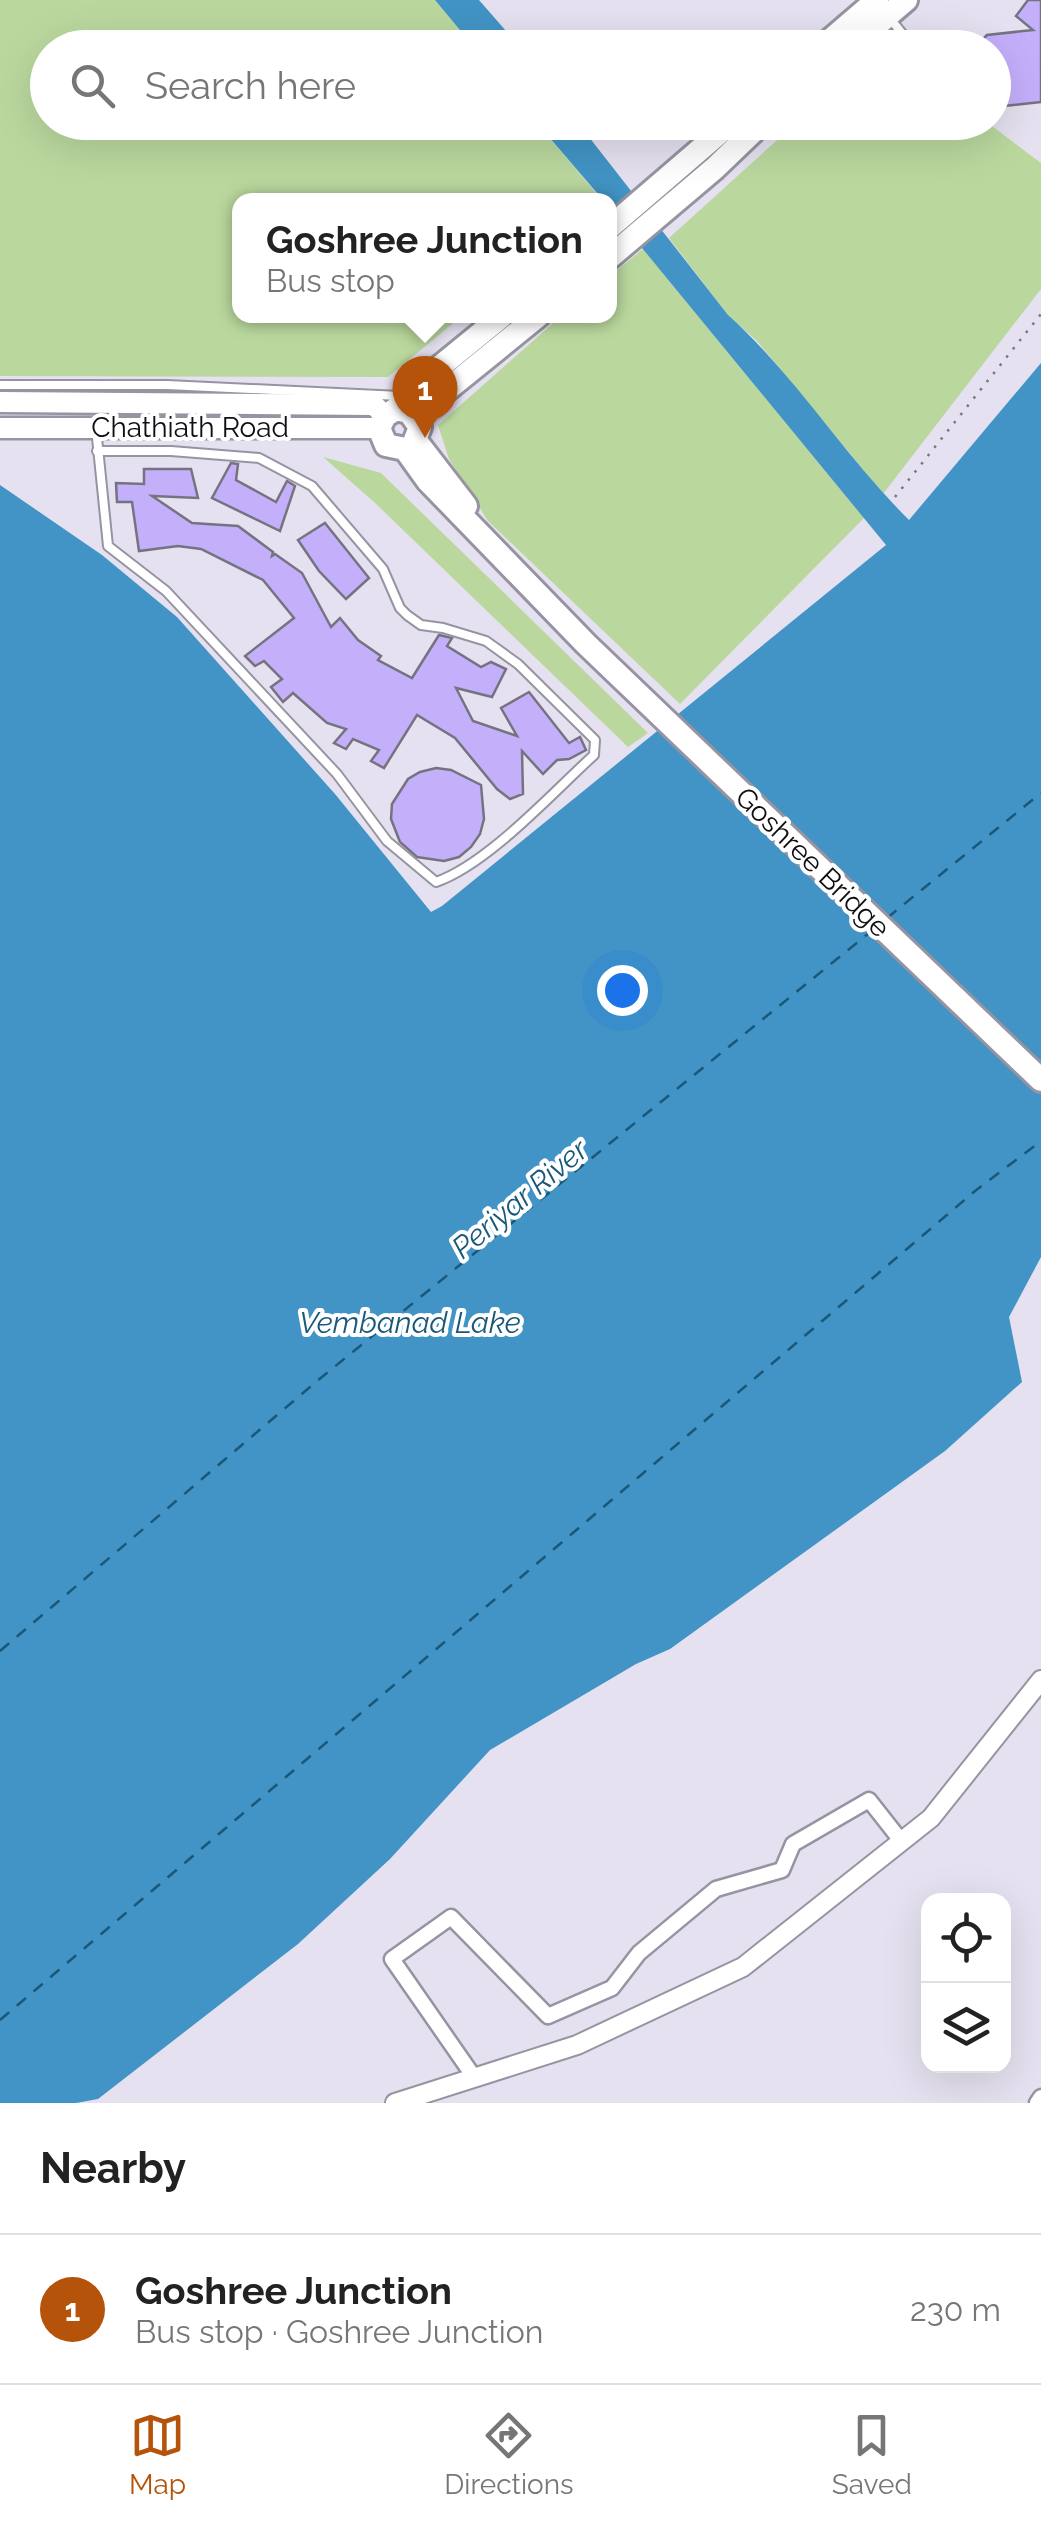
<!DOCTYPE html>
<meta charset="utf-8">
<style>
body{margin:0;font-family:Raleway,sans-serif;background:#f6f6f6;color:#222}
.controls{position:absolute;right:30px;bottom:30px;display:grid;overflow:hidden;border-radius:20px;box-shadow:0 10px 40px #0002}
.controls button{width:90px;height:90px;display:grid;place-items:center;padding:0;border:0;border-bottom:2px solid #e0e0e0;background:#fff;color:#222;font:50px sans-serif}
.you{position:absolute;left:622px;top:990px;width:35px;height:35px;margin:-25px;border:8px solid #fff;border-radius:50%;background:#1a73e8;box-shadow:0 0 0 15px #1a73e833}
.badge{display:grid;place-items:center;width:65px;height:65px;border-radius:50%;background:#b45309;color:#fff;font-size:32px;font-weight:700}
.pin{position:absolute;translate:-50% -82px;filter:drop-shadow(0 2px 5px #0008)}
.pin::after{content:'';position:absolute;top:52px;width:35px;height:30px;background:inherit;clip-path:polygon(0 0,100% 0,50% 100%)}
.popup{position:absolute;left:232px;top:193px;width:385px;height:130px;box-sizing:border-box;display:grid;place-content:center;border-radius:20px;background:#fff;filter:drop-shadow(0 2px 8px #0005);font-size:32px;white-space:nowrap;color:#767676}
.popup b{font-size:38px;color:#222}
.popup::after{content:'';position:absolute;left:50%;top:100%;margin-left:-20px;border:20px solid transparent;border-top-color:#fff}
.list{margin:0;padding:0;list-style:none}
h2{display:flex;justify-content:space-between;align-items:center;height:130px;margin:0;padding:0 40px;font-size:42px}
h2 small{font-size:32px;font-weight:400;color:#767676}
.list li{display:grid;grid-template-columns:65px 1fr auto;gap:30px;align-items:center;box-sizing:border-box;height:150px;padding:0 40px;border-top:2px solid #e0e0e0}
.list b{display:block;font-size:38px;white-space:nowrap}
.list p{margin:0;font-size:32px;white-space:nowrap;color:#767676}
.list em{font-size:32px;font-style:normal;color:#767676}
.icon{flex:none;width:55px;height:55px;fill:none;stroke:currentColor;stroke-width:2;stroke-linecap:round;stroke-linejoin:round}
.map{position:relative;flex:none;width:1041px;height:2103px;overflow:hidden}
.search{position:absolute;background:#fff;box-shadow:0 10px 40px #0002;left:30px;right:30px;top:30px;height:110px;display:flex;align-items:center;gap:25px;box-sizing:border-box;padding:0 35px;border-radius:55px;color:#767676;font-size:38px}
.sheet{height:280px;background:#fff}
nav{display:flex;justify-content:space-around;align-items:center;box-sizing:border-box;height:140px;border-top:2px solid #e0e0e0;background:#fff;font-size:28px;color:#767676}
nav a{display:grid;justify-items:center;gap:5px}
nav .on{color:#b45309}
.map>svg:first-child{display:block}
.green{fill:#bad89e}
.water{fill:#4194c5}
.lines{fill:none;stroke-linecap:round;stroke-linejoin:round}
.ferry{stroke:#1a587a;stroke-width:2.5;stroke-dasharray:12 10;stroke-linecap:butt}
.building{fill:#c4affb;stroke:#767381;stroke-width:2.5}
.service-casing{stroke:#9794a2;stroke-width:12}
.minor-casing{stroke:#9794a2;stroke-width:19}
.tertiary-casing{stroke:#9794a2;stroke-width:22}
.secondary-casing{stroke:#9794a2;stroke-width:25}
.primary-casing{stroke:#9794a2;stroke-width:28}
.path{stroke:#787680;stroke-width:2.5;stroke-dasharray:2.5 8;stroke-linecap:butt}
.service{stroke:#fff;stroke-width:8}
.minor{stroke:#fff;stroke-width:14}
.tertiary{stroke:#fff;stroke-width:18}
.secondary{stroke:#fff;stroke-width:20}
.primary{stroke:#fff;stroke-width:22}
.labels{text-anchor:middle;stroke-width:8;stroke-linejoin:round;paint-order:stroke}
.street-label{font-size:28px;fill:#0f0e13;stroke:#fff}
.water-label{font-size:30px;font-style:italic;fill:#1a587a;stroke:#fff}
</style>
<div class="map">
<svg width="1041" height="2103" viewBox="0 0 1041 2103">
<rect width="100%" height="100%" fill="#e5e1f0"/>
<path class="green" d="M 0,0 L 435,0 L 474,47 L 48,48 L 48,122 L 537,123 L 602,200 L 240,200 L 240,316 L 462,316 L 388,377 L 0,376 Z
M 796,123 L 988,123 L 1041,163 L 1041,289 L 883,494 L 757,341 L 728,315 L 669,238 Z
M 643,249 L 864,518 L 680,704 L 488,521 L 449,459 L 438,425 L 561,316 L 610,316 L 610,276 Z
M 323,457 L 381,473 L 648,733 L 628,747 L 374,502 Z"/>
<path class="water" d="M 435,0 L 479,0 L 520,47 L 474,47 Z
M 537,123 L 578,123 L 728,315 C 796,376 844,456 909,520 L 1041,363 L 1041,1257 L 1009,1317 L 1022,1382 L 945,1451 L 670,1649 L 636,1664 L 490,1750 L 390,1859 L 298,1944 L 98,2099 L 76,2103 L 0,2103 L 0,485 L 102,555 L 177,617 L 335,794 L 431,912 L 442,906 L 886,545 L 610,209 L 610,200 L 603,200 Z"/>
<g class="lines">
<path class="ferry" d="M 887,918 L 1041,793
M 0,1651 L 317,1381 L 869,933
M 0,2020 L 975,1191 L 1041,1141"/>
</g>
<path class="building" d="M 1028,0 L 1041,0 L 1041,102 L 994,107 L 994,48 L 974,48 L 987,35 L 1033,30 L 1016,16 Z
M 231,463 L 238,464 L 236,480 L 276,502 L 287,481 L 295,486 L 280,531 L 212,498 Z
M 144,469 L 191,469 L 198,498 L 152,496 L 192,523 L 238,526 L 273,552 L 272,556 L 275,554 L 302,573 L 331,627 L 340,618 L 358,640 L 381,656 L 378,660 L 412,678 L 439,635 L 452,638 L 447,646 L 481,667 L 491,662 L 506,669 L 492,697 L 456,688 L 473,721 L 517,736 L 501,708 L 529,692 L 569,743 L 580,737 L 586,750 L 569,759 L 557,760 L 543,774 L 522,751 L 523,794 L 510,799 L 497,789 L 455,738 L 417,715 L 384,768 L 371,761 L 379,750 L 353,739 L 346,749 L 334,743 L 346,729 L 327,723 L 293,693 L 283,702 L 271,687 L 282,679 L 264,661 L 255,666 L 245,656 L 294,618 L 263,580 L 201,549 L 178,546 L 139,551 L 132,502 L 117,502 L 116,483 L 144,484 Z
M 325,523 L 369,578 L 346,599 L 319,571 L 298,540 Z
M 436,768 L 451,770 L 481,785 L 484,819 L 480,834 L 471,847 L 459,857 L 444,861 L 417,857 L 400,842 L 391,819 L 392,804 L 408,779 L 420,772 Z"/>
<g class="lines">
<defs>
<path id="service" d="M 888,16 L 914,48
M 0,385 L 167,385 L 400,396
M 96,428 L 108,546 L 166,591 L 337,774 L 387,841 L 436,882 C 488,864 552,793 594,755 L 595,740 L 518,664 L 486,641 L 443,628 L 421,625 L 407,615 L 400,608 L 383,569 L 312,486 L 259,458 L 171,451 L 97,451"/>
<path id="minor" d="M 474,2077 L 392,1959 L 451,1917 L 548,2016 L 612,1988 L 639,1953 L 716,1889 L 782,1870 L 793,1844 L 869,1800 L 902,1842
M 1037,2103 L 1041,2097"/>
<path id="tertiary" d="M 395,2103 L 577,2045 L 743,1967 L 931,1818 L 1041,1680"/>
<path id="secondary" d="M 0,402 L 374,405 L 385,416
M 0,428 L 379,428"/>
<path id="primary" d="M 821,48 L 877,0
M 850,48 L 906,0
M 610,227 L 732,122
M 610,257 L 715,168 L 763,122
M 396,409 L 409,412 L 420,427 L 413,445 L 405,449 L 386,445 L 379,428 L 385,416 L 396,409 L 415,387 L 502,316
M 417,422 L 432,402 L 538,316
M 416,441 L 466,506
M 405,449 L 428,481 L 586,644 L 1041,1080"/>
</defs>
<use href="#service" class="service-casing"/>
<use href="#minor" class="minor-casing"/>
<use href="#tertiary" class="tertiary-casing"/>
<use href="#secondary" class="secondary-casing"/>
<use href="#primary" class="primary-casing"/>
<path class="path" d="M 895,497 L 1041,314"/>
<use href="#service" class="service"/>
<use href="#minor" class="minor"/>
<use href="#tertiary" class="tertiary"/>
<use href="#secondary" class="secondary"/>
<use href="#primary" class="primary"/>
</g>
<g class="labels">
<g class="street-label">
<text x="190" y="437">Chathiath Road</text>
<text transform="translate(813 862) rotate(44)" y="10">Goshree Bridge</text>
</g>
<g class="water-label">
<text transform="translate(520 1199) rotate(-40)" y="10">Periyar River</text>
<text x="410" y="1333">Vembanad Lake</text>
</g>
</g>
</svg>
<div class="controls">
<button><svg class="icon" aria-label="locate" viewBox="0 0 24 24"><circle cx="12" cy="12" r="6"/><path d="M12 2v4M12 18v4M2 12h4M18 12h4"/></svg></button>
<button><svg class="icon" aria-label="layers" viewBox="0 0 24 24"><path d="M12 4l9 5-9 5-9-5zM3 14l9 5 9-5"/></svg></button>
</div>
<div class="you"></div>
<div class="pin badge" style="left:425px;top:438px">1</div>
<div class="popup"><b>Goshree Junction</b>Bus stop</div>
<div class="search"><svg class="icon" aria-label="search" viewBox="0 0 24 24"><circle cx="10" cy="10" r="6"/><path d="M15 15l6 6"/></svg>Search here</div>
</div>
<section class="sheet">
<h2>Nearby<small></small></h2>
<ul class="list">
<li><span class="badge">1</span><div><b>Goshree Junction</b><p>Bus stop · Goshree Junction</p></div><em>230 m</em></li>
</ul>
</section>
<nav>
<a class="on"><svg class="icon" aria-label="map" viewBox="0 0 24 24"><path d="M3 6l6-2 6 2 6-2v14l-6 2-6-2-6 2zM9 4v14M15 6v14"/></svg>Map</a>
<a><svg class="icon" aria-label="directions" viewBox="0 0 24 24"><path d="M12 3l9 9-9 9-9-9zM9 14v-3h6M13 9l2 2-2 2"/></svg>Directions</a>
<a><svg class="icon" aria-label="saved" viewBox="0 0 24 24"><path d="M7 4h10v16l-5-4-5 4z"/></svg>Saved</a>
</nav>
